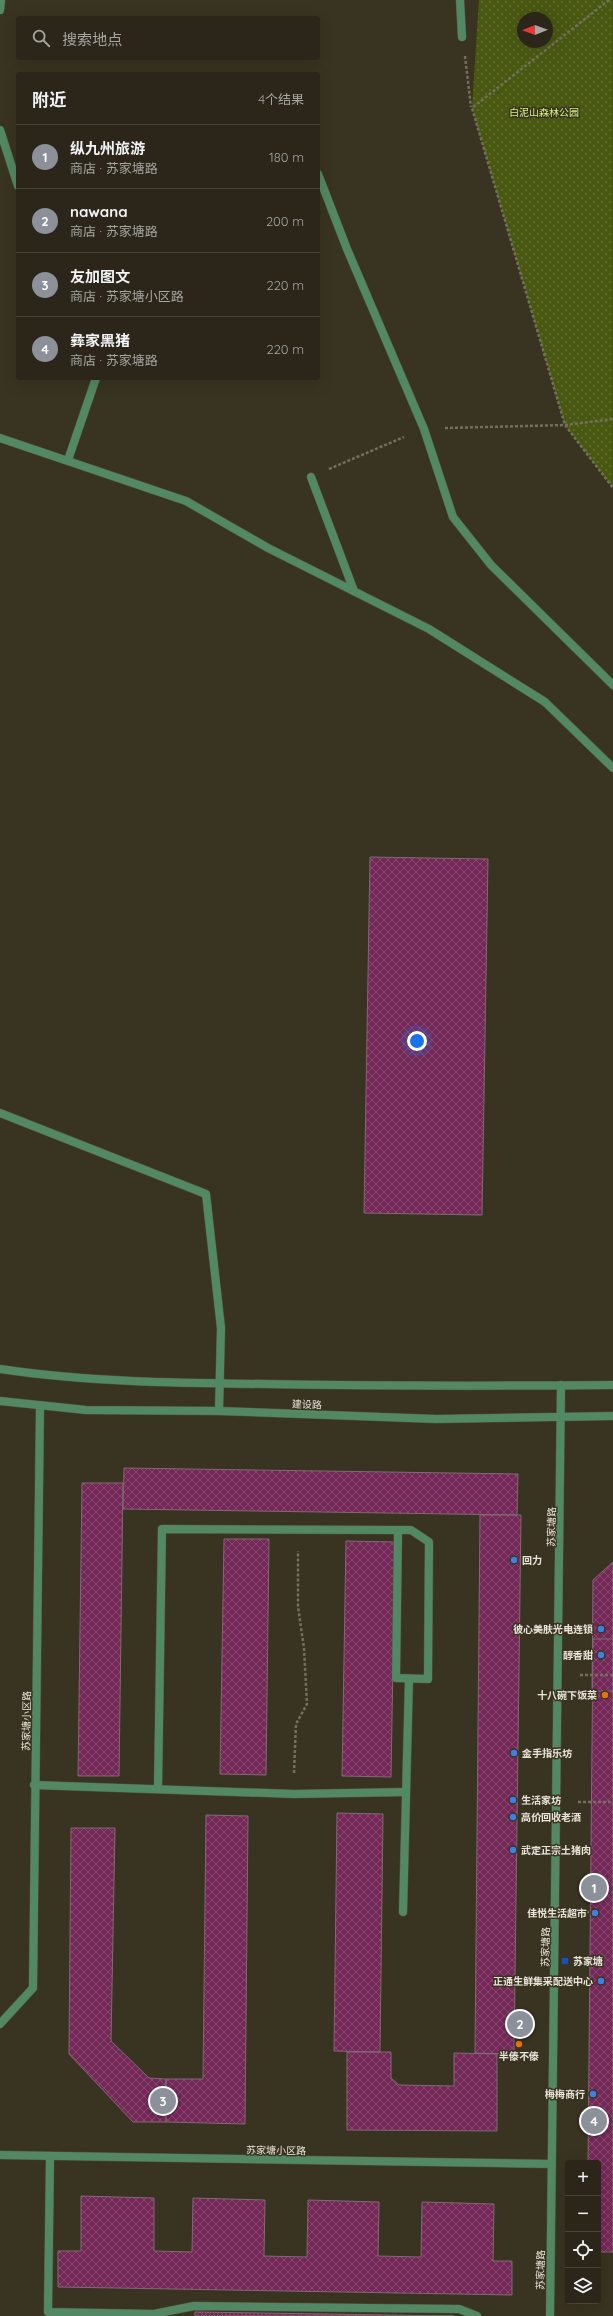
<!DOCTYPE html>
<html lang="zh">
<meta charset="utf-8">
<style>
body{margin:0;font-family:Quicksand,"Noto Sans SC",sans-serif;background:#373226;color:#f1f3f6}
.controls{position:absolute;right:12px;bottom:12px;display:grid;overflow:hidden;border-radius:4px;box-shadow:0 4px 16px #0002}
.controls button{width:36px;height:36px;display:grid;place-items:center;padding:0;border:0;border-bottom:1px solid #474338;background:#2b2619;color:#f1f3f6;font:20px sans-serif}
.compass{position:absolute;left:517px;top:12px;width:36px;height:36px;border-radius:50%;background:#2b2619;box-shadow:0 4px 16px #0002;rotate:269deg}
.you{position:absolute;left:417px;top:1041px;width:14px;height:14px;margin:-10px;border:3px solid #fff;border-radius:50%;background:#1a73e8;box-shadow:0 0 0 6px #1a73e833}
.badge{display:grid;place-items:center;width:26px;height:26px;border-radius:50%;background:#8c9099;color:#fff;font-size:13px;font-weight:700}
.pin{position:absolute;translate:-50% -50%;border:2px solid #fff;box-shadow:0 1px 4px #0006}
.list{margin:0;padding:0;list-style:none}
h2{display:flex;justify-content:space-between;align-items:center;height:52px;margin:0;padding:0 16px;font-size:17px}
h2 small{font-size:13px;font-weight:400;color:#a6a5a2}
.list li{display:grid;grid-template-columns:26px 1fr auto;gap:12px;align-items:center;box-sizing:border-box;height:64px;padding:0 16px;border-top:1px solid #474338}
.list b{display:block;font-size:15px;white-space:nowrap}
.list p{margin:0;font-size:13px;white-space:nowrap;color:#a6a5a2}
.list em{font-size:13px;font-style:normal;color:#a6a5a2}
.icon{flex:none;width:22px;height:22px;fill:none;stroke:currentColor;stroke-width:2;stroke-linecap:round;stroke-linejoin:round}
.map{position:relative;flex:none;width:613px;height:2316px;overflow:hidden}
.search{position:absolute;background:#2b2619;box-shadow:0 4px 16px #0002;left:16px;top:16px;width:304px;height:44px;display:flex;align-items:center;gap:10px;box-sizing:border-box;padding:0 14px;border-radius:4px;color:#a6a5a2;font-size:15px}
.panel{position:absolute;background:#2b2619;box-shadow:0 4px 16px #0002;left:16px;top:72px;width:304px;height:308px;border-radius:4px}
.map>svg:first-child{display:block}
.park{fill:url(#park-dots);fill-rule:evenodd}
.building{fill:url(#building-cross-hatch);stroke:#806a75}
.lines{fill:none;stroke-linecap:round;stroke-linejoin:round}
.service-casing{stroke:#554f3e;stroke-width:9}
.pedestrian-casing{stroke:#554f3e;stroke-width:9}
.minor-casing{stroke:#554f3e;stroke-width:9}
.tertiary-casing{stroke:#554f3e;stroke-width:9}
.path{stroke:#756f60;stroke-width:2.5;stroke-dasharray:3 2;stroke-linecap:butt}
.service{stroke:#528863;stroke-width:8}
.pedestrian{stroke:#528863;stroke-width:8}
.minor{stroke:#528863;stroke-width:8}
.tertiary{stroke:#528863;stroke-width:8}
.shop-dot{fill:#3f7fe0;stroke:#393321;stroke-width:1.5}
.food-dot{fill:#e8710a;stroke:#393321;stroke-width:1.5}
.transit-dot{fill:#1a4fb4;stroke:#393321;stroke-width:1.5}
.labels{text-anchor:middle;stroke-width:3;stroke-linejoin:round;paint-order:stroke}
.park-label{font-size:10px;fill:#d4f37b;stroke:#393321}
.street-label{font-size:10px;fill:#e8e4d9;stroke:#393321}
.poi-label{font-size:10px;font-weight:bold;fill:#e8e4d9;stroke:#393321;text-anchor:start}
</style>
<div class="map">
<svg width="613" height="2316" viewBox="0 0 613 2316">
<defs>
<pattern id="park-dots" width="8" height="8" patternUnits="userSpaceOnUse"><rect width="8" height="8" fill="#495811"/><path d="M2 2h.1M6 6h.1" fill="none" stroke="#637033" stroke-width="1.8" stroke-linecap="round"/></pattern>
<pattern id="building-cross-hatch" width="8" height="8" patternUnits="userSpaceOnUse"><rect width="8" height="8" fill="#742858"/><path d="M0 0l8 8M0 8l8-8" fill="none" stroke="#88476f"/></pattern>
</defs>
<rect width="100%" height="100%" fill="#393321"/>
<path class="park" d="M 479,0 L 613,0 L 613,488 L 565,425 L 472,108 ZM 523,18 L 547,18 L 547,42 L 523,42 Z"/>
<path class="building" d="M 370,857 L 488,859 L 482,1215 L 364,1213 Z
M 124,1468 L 518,1474 L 517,1515 L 123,1509 Z
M 82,1483 L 123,1483 L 119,1776 L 78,1776 Z
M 480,1515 L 521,1515 L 514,2054 L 475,2053 Z
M 224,1539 L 269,1539 L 266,1775 L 220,1774 Z
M 346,1541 L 395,1542 L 391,1777 L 342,1776 Z
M 613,1562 L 613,1691 L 592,1691 L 593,1580 Z
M 593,1639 L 613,1639 L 613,2252 L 598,2252 L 598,2163 L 588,2163 Z
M 337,1813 L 383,1814 L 380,2052 L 334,2051 Z
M 206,1815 L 248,1816 L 245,2124 L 166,2122 L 166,2079 L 203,2079 Z
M 71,1828 L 115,1828 L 111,2041 L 149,2078 L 166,2079 L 166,2122 L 133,2122 L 69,2054 Z
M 347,2052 L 391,2052 L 391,2078 L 399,2085 L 454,2086 L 454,2053 L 497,2054 L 497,2131 L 347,2130 Z
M 81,2196 L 154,2198 L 154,2251 L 192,2252 L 193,2198 L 265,2200 L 264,2256 L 307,2257 L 308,2200 L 379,2202 L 378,2256 L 421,2257 L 422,2202 L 494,2204 L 493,2261 L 512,2261 L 512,2295 L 58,2287 L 58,2251 L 81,2251 Z
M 195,2312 L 454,2316 L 195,2316 Z"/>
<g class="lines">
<defs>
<path id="service" d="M 460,0 L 462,37
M 318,174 L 347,249 L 424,429 L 453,517 L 491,565 L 613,685
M 311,477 L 354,591
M 34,1785 L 294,1794 L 406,1792
M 158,1788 L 162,1529 L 398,1530 L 396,1678 L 428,1679 L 429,1542 L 411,1530 L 398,1530
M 50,2156 L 48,2312 L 154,2314 L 194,2306 L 459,2309 L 477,2316"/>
<path id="pedestrian" d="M 403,1912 L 409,1679"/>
<path id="minor" d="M 0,10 L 1,0
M 0,130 L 18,186
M 0,438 L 186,501 L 268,548 L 429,629 L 545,702 L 613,768
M 68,460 L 96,378
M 0,1113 L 206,1194 L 221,1328 L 219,1411
M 0,2024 L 33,1988 L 40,1406
M 0,2155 L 552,2164
M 550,2316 L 561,1385"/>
<path id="tertiary" d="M 0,1369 C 87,1382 176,1383 265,1384 C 381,1386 497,1386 613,1385
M 0,1401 L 86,1410 L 219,1411 L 436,1419 L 613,1416"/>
</defs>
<use href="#service" class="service-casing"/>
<use href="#pedestrian" class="pedestrian-casing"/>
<use href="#minor" class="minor-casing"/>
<use href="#tertiary" class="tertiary-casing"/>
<path class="path" d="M 609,0 L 472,108 L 565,425 L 613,488
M 465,56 L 471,107
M 445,428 L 565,425 L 613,419
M 329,469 L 404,437
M 580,1675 L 613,1675
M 294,1773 L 296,1724 L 307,1704 L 304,1648 L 298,1607 L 298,1551
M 578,1802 L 613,1802
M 576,1912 L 590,1912"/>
<use href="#service" class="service"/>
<use href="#pedestrian" class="pedestrian"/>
<use href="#minor" class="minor"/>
<use href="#tertiary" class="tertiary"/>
</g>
<g class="shop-dot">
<circle cx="514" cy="1560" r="4"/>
<circle cx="601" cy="1629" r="4"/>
<circle cx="601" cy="1655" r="4"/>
<circle cx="514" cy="1753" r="4"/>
<circle cx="513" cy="1800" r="4"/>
<circle cx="513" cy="1817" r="4"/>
<circle cx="513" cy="1850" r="4"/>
<circle cx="595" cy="1913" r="4"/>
<circle cx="601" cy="1981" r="4"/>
<circle cx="593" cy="2094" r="4"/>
</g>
<g class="food-dot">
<circle cx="605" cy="1695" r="4"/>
<circle cx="519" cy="2044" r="4"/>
</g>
<rect class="transit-dot" x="561" y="1957" width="8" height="8" rx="2"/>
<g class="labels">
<g class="park-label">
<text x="544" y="116">白泥山森林公园</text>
</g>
<g class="street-label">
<text transform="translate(307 1404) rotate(2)" y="4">建设路</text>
<text transform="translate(551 1527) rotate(-89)" y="4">苏家塘路</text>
<text transform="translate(26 1721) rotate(-89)" y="4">苏家塘小区路</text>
<text transform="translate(545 1947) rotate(-89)" y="4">苏家塘路</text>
<text transform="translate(276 2150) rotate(1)" y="4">苏家塘小区路</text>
<text transform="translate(540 2270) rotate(-89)" y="4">苏家塘路</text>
</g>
<g class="poi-label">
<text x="522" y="1564">回力</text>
<text x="593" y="1633" text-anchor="end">彼心美肤光电连锁</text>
<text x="593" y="1659" text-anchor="end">醇香甜</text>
<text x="597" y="1699" text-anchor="end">十八碗下饭菜</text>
<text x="522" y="1757">金手指乐坊</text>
<text x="521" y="1804">生活家坊</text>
<text x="521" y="1821">高价回收老酒</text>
<text x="521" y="1854">武定正宗土猪肉</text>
<text x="587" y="1917" text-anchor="end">佳悦生活超市</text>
<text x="573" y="1965">苏家塘</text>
<text x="593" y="1985" text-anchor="end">正通生鲜集采配送中心</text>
<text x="519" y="2060" text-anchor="middle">半傣不傣</text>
<text x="585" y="2098" text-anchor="end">梅梅商行</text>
</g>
</g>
</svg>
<div class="controls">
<button>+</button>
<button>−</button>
<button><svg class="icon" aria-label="locate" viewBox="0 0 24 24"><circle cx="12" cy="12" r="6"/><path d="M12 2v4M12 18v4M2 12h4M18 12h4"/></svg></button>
<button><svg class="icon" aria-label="layers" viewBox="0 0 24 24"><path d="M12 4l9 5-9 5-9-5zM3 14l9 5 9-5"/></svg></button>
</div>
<svg class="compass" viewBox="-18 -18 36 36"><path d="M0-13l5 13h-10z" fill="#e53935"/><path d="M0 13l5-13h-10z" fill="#a6a5a2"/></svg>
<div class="you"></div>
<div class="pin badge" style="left:594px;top:1888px">1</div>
<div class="pin badge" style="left:520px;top:2024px">2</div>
<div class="pin badge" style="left:163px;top:2101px">3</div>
<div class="pin badge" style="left:594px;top:2121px">4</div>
<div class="search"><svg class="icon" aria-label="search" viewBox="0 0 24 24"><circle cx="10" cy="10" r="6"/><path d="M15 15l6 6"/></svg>搜索地点</div>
<section class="panel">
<h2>附近<small>4个结果</small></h2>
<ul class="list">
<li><span class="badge">1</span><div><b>纵九州旅游</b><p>商店 · 苏家塘路</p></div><em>180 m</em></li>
<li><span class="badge">2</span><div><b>nawana</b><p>商店 · 苏家塘路</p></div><em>200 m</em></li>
<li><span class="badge">3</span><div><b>友加图文</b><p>商店 · 苏家塘小区路</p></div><em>220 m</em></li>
<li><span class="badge">4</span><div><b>彝家黑猪</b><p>商店 · 苏家塘路</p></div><em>220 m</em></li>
</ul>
</section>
</div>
